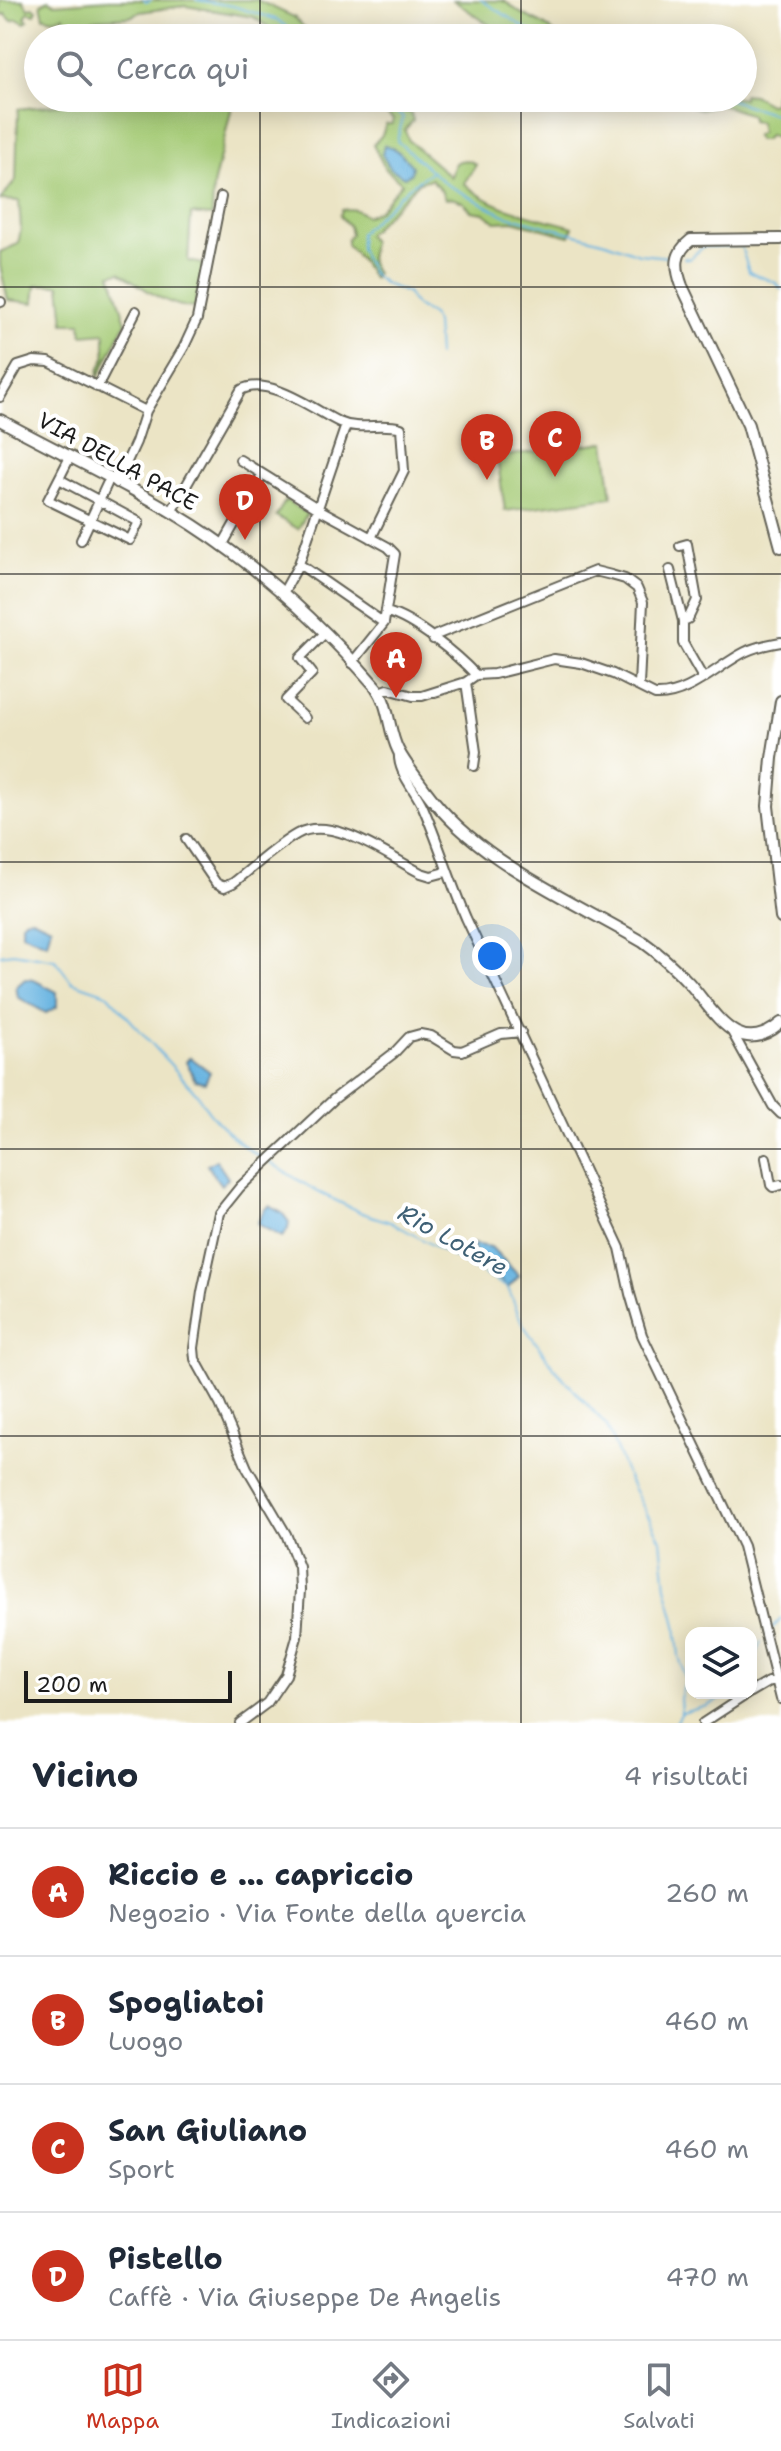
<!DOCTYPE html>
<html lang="it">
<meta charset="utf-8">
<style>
body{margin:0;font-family:"Shantell Sans",sans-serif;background:#f2f2f3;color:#1f2937}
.controls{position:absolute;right:24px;bottom:24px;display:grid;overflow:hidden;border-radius:16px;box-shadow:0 4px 20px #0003}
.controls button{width:72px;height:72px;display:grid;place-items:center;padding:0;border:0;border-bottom:2px solid #e0e1e3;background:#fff;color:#1f2937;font:40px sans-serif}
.scale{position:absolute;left:24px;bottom:20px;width:208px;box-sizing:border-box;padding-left:8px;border:4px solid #1c1c1c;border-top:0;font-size:22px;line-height:28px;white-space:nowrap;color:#1c1c1c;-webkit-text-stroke:6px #fff;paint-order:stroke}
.you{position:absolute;left:492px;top:956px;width:28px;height:28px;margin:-20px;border:6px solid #fff;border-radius:50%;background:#1a73e8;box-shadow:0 0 0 12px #1a73e833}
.badge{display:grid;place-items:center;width:52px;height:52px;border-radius:50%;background:#c8321e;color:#fff;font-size:26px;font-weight:700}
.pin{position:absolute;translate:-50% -66px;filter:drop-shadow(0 2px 4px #0008)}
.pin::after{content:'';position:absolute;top:42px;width:28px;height:24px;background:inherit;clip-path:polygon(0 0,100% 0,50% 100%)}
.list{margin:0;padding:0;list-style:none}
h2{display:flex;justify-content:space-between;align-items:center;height:104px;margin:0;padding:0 32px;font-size:34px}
h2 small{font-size:26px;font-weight:400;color:#747a83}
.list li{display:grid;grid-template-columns:52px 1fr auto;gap:24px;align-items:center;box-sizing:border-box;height:128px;padding:0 32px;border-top:2px solid #e0e1e3}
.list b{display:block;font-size:30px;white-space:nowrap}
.list p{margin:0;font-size:26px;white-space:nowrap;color:#747a83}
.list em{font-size:26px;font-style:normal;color:#747a83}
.icon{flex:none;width:44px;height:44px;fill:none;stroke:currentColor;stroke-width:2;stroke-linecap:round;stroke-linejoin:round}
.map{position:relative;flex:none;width:781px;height:1723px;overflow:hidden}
.search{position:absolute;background:#fff;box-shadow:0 4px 20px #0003;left:24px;right:24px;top:24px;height:88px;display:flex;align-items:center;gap:20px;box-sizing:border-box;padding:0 28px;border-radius:44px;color:#747a83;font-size:30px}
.sheet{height:616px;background:#fff}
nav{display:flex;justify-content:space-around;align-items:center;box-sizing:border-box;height:112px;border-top:2px solid #e0e1e3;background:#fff;font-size:22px;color:#747a83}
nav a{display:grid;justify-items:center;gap:4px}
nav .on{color:#c8321e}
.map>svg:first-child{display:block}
.green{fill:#a4ca74;stroke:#607348;stroke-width:2}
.water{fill:#68b4e1;stroke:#42687e;stroke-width:2}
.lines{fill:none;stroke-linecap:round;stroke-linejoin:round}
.stream{stroke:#68b4e1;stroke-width:2}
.minor-casing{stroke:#646257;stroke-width:12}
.major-casing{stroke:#646257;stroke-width:14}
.minor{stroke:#fff;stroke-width:8}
.major{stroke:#fff;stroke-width:10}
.grid{fill:none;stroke:#1c1c1c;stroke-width:2;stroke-opacity:0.55}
.labels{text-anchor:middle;stroke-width:8;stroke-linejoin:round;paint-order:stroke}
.street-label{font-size:22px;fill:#1c1c1c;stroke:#fff}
.water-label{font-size:24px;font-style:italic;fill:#3e6075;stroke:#fff}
</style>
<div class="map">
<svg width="781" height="1723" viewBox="0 0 781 1723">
<rect width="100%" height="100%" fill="#fff"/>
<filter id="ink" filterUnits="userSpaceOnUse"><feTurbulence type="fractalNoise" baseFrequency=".0125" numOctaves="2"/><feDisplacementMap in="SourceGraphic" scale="16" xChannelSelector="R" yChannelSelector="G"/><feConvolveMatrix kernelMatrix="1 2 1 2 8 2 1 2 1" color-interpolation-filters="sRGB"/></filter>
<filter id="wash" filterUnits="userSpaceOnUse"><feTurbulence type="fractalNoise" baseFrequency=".006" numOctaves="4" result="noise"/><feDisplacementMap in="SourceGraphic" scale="32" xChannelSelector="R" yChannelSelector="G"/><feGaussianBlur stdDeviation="1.8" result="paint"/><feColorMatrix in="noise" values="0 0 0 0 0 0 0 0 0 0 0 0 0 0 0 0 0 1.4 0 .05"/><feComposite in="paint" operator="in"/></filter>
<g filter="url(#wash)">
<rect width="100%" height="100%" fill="#ebe4c5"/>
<path class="green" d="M 0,0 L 23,0 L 28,8 L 33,7 L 37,10 L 35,14 L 28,12 L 25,18 L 28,20 L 25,23 L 17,19 L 12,21 L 5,14 L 0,16 Z
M 49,0 L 55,4 L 109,0 L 257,0 L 294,17 L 315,38 L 286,38 L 253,17 L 185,6 L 140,12 L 130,17 L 96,19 L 65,28 L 64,16 L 54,19 L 44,17 L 41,4 Z
M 453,0 C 468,0 489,0 503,1 C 511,4 516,11 524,15 C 537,21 550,27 560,38 L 508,38 Z
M 777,90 L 781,91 L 780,139 L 769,135 L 764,140 L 758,140 L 755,136 L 761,132 L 759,122 L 751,121 L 751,115 L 717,103 C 706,110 698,111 687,103 L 689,98 L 743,98 L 743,94 L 753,95 L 769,104 L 774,103 L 774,96 Z
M 117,98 L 234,98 L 213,186 L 212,216 L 191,214 L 188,261 L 203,264 L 195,308 C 166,306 143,288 120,272 L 111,274 L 126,322 L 98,378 L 99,369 L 105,358 L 105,333 L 82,335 L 81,323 L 64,323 L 60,285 L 36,285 L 34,303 L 8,300 L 0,266 L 0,252 L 18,244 L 21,229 L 19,201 L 0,200 L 16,180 L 18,109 Z
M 365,98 L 384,98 L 411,114 L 413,120 L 405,130 L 409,141 L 451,177 L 455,163 C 462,159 469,159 476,165 L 464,183 C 496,212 534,215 573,227 L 570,236 L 513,221 L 496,222 L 484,213 L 471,211 C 465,202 456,197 445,199 L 441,190 L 431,179 L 419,182 L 367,235 L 372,242 L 369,259 L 376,274 L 373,278 L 355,253 L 347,246 L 347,239 L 351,234 L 349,226 L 340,216 L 342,210 C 354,208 357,210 366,216 L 378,211 L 402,183 L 385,168 L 373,145 L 382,135 L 386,124 L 392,124 L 393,119 Z
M 605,442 L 612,497 L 505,511 L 497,457 Z
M 286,500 L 307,514 L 298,529 L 276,516 Z"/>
<path class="water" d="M 384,145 C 395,146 405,158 412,166 L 411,173 L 404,177 L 390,168 L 382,154 Z
M 32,918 L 51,927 L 47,943 L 22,933 L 22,923 L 25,919 Z
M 25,979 L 34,980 L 57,992 L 57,1007 L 46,1013 L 18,997 L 16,987 Z
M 190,1057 L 210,1072 L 205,1082 L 195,1080 L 186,1062 Z
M 216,1160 L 228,1178 L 221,1185 L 207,1165 Z
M 269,1206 L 282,1213 L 289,1222 L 288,1229 L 282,1237 L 257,1224 L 264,1210 Z
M 472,1244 L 491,1247 L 519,1276 L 508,1288 L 479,1259 Z"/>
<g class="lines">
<path class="stream" d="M 144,0 L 146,2 L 151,0
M 196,0 L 233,6 L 278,20 L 300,38
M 481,0 L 541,38
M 377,98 L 403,117 L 397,141 L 446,184 L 504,215 L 606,242 L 639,254 L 669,257 L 672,251
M 724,98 L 781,116
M 432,171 L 410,186 L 360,233 L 360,249 L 372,273 L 383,283 L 407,293 L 416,306 L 432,315 L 436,323 L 438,355
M 684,258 L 689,259 L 703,247 L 741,246 L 749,272 L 776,283 L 781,289
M 0,955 L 13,953 L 55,960 L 72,982 L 107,994 L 198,1095 C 210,1118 240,1146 264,1159
M 269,1162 L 318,1192 L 362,1213 L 393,1223 L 508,1288 L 522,1323 L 555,1369 L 607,1426 L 628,1478 L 661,1540 L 666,1587 L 676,1625 L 679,1656 L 686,1680 L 680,1698 L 681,1714 L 676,1723
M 770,1631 L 781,1619
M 751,1667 L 761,1642
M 682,1713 L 707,1706 L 733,1693"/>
</g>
</g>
<g filter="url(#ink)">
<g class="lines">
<defs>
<path id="minor" d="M 0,302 L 1,302
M 97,387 L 136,311
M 0,397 L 18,366 L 34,361 L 49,362 L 146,411
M 240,460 L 322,511 L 388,547 L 395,554 L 384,623 L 352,663
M 59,479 L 139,522 L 130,540 L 48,500 L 70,457
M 117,483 L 136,442 L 146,411 L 184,347 L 197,319 L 221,197
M 171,512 L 241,390 C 268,375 314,410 339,422 C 358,431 382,422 401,428 L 404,471 L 371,538
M 81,540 L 107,484
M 222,546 L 262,475
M 680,546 L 687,544 L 697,600 L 688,619 L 683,621
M 299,564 L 384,623
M 670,570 L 683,621 L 683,643 L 703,678
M 283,593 L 299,564 L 346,425
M 387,612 C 415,620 456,654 476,675
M 433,639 L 436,635 L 595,571 L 611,575 L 625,579 L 637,588 L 643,602 L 639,685
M 466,682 L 476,752 L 474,766
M 380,692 L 388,689 L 413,696 L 422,696 L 466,682 L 476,675 L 494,674 L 554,659 L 581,663 L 613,674 L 655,695 C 688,697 717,666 745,652 C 755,647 769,644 781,642
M 305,718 L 286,700 L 312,673 L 300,658 L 324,634
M 399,752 C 397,772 415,789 423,807 C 439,844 450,881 466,918 L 620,1248 L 630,1294 L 642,1335 L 743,1546 L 781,1699
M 186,839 L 216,883 L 224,887 L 233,883 C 254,867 274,847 297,834 C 333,814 389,857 421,873 L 431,876 L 446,872
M 731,1030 L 773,1106 L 781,1114
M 766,1158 L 771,1185 L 773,1187 L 781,1185
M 751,1692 L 768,1682 L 779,1679
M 240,1723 L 267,1703 L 286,1675 L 297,1637 L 300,1590 L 299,1567 L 286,1534 L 247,1468 L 220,1404 L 195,1359 L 194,1348 L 202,1292 L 219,1213 L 240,1187 L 334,1099 L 394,1053 L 409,1037 L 420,1034 L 431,1036 L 454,1050 L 462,1051 L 501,1034 L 521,1032
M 703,1723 L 749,1693"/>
<path id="major" d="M 781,239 L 691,240 C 674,253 675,267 682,286 L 748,425 L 781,547
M 0,420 C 64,455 132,486 193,525 C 261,569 323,626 376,687 C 390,706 388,730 398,750 C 405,764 417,778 426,791 C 478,862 569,898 643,942 C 660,954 675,968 689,983 C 715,1012 738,1060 781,1023
M 781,701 L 772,758 L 768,806 L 781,918"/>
</defs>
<use href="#minor" class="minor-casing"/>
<use href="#major" class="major-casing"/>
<use href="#minor" class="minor"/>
<use href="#major" class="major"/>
</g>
</g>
<path class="grid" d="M 260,0 L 260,38M 521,0 L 521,38M 260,98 L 260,1723M 521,98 L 521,1723M 0,287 L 781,287M 0,574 L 781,574M 0,862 L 781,862M 0,1149 L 781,1149M 0,1436 L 781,1436"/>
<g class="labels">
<g class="street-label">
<text transform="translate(118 461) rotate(29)" y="8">VIA DELLA PACE</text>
</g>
<g class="water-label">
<text transform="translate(453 1240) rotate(29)" y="8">Rio Lotere</text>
</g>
</g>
</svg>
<div class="controls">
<button><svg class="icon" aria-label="layers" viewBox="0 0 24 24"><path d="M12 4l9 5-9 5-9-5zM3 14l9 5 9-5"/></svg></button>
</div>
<div class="scale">200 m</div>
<div class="you"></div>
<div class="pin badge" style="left:396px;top:698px">A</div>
<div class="pin badge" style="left:487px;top:480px">B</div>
<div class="pin badge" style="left:555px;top:477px">C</div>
<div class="pin badge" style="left:245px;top:540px">D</div>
<div class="search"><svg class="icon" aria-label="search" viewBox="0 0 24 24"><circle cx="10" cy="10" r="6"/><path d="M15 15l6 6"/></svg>Cerca qui</div>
</div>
<section class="sheet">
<h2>Vicino<small>4 risultati</small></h2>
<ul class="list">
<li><span class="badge">A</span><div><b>Riccio e ... capriccio</b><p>Negozio · Via Fonte della quercia</p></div><em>260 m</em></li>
<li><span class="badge">B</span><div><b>Spogliatoi</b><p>Luogo</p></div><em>460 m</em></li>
<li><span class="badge">C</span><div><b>San Giuliano</b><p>Sport</p></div><em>460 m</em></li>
<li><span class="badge">D</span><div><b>Pistello</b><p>Caffè · Via Giuseppe De Angelis</p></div><em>470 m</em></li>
</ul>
</section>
<nav>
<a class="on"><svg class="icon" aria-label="map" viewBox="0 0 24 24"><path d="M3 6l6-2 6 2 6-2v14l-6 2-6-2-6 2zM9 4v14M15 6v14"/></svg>Mappa</a>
<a><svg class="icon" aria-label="directions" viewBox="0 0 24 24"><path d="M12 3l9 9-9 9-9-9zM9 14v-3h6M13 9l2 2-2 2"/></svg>Indicazioni</a>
<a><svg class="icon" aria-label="saved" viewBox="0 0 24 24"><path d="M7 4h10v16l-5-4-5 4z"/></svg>Salvati</a>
</nav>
